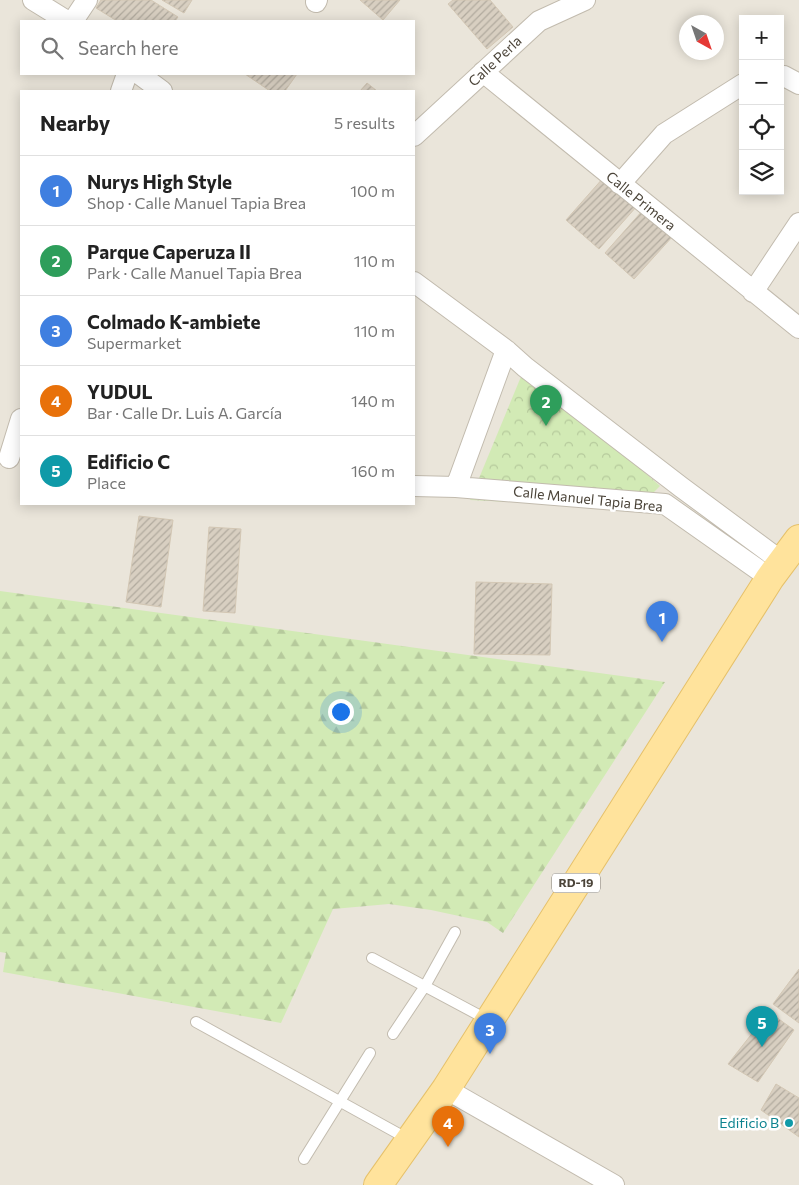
<!DOCTYPE html>
<meta charset="utf-8">
<style>
body{margin:0;font-family:Commissioner,sans-serif;background:#f6f6f6;color:#222}
.controls{position:absolute;right:15px;top:15px;display:grid;overflow:hidden;border-radius:0px;box-shadow:0 2px 12px #0003}
.controls button{width:45px;height:45px;display:grid;place-items:center;padding:0;border:0;border-bottom:1px solid #e0e0e0;background:#fff;color:#222;font:25px sans-serif}
.compass{position:absolute;left:679px;top:15px;width:45px;height:45px;border-radius:50%;background:#fff;box-shadow:0 2px 12px #0003;rotate:140deg}
.you{position:absolute;left:340px;top:711px;width:18px;height:18px;margin:-12px;border:4px solid #fff;border-radius:50%;background:#1a73e8;box-shadow:0 0 0 8px #1a73e833}
.badge{display:grid;place-items:center;width:32px;height:32px;border-radius:50%;background:#111827;color:#fff;font-size:16px;font-weight:700}
.pin{position:absolute;translate:-50% -41px;filter:drop-shadow(0 1px 2px #0008)}
.pin::after{content:'';position:absolute;top:26px;width:18px;height:15px;background:inherit;clip-path:polygon(0 0,100% 0,50% 100%)}
.list{margin:0;padding:0;list-style:none}
h2{display:flex;justify-content:space-between;align-items:center;height:65px;margin:0;padding:0 20px;font-size:21px}
h2 small{font-size:16px;font-weight:400;color:#767676}
.list li{display:grid;grid-template-columns:32px 1fr auto;gap:15px;align-items:center;box-sizing:border-box;height:70px;padding:0 20px;border-top:1px solid #e0e0e0}
.list b{display:block;font-size:19px;white-space:nowrap}
.list p{margin:0;font-size:16px;white-space:nowrap;color:#767676}
.list em{font-size:16px;font-style:normal;color:#767676}
.icon{flex:none;width:28px;height:28px;fill:none;stroke:currentColor;stroke-width:2;stroke-linecap:round;stroke-linejoin:round}
.map{position:relative;flex:none;width:799px;height:1185px;overflow:hidden}
.search{position:absolute;background:#fff;box-shadow:0 2px 12px #0003;left:20px;top:20px;width:395px;height:55px;display:flex;align-items:center;gap:12px;box-sizing:border-box;padding:0 18px;border-radius:0px;color:#767676;font-size:19px}
.panel{position:absolute;background:#fff;box-shadow:0 2px 12px #0003;left:20px;top:90px;width:395px;height:415px;border-radius:0px}
.map>svg:first-child{display:block}
.residential{fill:#eae5da;fill-rule:evenodd}
.forest{fill:url(#forest-firs)}
.park{fill:url(#park-crowns)}
.building{fill:url(#building-hatch);stroke:#d3c7b4}
.lines{fill:none;stroke-linecap:round;stroke-linejoin:round}
.lane-casing{stroke:#c2bbae;stroke-width:12}
.street-casing{stroke:#c2bbae;stroke-width:22}
.primary-casing{stroke:#e6c16a;stroke-width:30}
.lane{stroke:#fff;stroke-width:10}
.street{stroke:#fff;stroke-width:20}
.primary{stroke:#ffe39c;stroke-width:28}
.culture-dot{fill:#0f9aa8;stroke:#fff;stroke-width:2}
.labels{text-anchor:middle;stroke-width:5;stroke-linejoin:round;paint-order:stroke}
.shield{fill:#fff;stroke:#817c74;stroke-width:1}
.shield-label{font-size:12px;font-weight:bold;fill:#4b4439}
.street-label{font-size:14px;fill:#4b4439;stroke:#fff}
.culture-label{font-size:14px;fill:#0d838f;stroke:#fff;text-anchor:end}
</style>
<div class="map">
<svg width="799" height="1185" viewBox="0 0 799 1185">
<defs>
<pattern id="forest-firs" width="22" height="20" patternUnits="userSpaceOnUse" patternTransform="scale(1.25)"><rect width="22" height="20" fill="#d2eab5"/><path d="M5 1l3.5 6h-7zM16 11l3.5 6h-7z" fill="#b6ca9c"/></pattern>
<pattern id="park-crowns" width="20" height="18" patternUnits="userSpaceOnUse" patternTransform="scale(1.25)"><rect width="20" height="18" fill="#d2eab5"/><path d="M2 6a3 3 0 1 1 6 0M12 15a3 3 0 1 1 6 0" fill="none" stroke="#b6ca9c"/></pattern>
<pattern id="building-hatch" width="6" height="6" patternUnits="userSpaceOnUse" patternTransform="scale(1.25)"><rect width="6" height="6" fill="#d8cfc1"/><path d="M-1 1l2-2M0 6l6-6M5 7l2-2" fill="none" stroke="#b1aa9e"/></pattern>
</defs>
<rect width="100%" height="100%" fill="#f6f3ec"/>
<path class="residential" d="M 0,0 L 799,0 L 799,1185 L 0,1185 ZM 743,19 L 780,19 L 780,191 L 743,191 ZM 21,21 L 414,21 L 414,74 L 21,74 ZM 686,22 L 716,22 L 716,52 L 686,52 ZM 21,91 L 414,91 L 414,504 L 21,504 Z"/>
<path class="forest" d="M 0,591 L 665,682 L 503,933 L 487,922 L 431,910 L 389,904 L 333,909 L 281,1023 L 3,972 L 6,953 L 0,952 Z"/>
<path class="park" d="M 525,367 L 660,486 L 638,508 L 470,500 Z"/>
<path class="building" d="M 101,0 L 151,0 L 178,17 L 175,21 L 117,21 L 96,8 Z
M 162,0 L 192,0 L 184,13 Z
M 360,0 L 400,0 L 383,20 Z
M 453,0 L 490,0 L 513,27 L 487,49 L 448,4 Z
M 245,74 L 297,74 L 285,91 L 270,91 Z
M 367,83 L 377,91 L 360,91 Z
M 604,177 L 637,206 L 599,249 L 566,220 Z
M 643,210 L 673,236 L 634,279 L 605,253 Z
M 139,516 L 173,520 L 161,607 L 126,602 Z
M 209,527 L 241,529 L 235,613 L 203,611 Z
M 476,582 L 552,584 L 550,655 L 474,654 Z
M 799,969 L 799,1023 L 773,1004 Z
M 769,1012 L 794,1030 L 758,1082 L 728,1064 Z
M 776,1084 L 799,1098 L 799,1137 L 761,1110 Z"/>
<g class="lines">
<defs>
<path id="lane" d="M 372,958 L 488,1020
M 196,1022 L 408,1139
M 393,1034 L 425,986 L 455,932
M 304,1159 L 370,1053"/>
<path id="street" d="M 33,0 L 67,21
M 316,2 L 317,0
M 73,21 L 87,0
M 483,72 L 799,328
M 139,74 L 162,91
M 780,76 L 784,76 L 799,84
M 121,91 L 127,74
M 414,136 L 539,21 L 585,0
M 620,184 L 664,134 L 743,84
M 414,282 L 506,350 L 525,367 L 681,487 L 781,561
M 753,292 L 799,223
M 9,458 L 21,419
M 414,486 L 456,487 L 665,504 L 770,578
M 456,487 L 506,350
M 446,1089 L 614,1185"/>
<path id="primary" d="M 378,1185 L 446,1089 L 770,578 L 799,539"/>
</defs>
<use href="#lane" class="lane-casing"/>
<use href="#street" class="street-casing"/>
<use href="#primary" class="primary-casing"/>
<use href="#lane" class="lane"/>
<use href="#street" class="street"/>
<use href="#primary" class="primary"/>
</g>
<circle class="culture-dot" cx="789" cy="1123" r="5"/>
<g class="labels">
<rect class="shield" x="552" y="873.5" width="48" height="19" rx="4"/>
<g class="shield-label">
<text x="576" y="887">RD-19</text>
</g>
<g class="street-label">
<text transform="translate(495 61) rotate(-43)" y="5">Calle Perla</text>
<text transform="translate(641 201) rotate(39)" y="5">Calle Primera</text>
<text transform="translate(588 499) rotate(6)" y="5">Calle Manuel Tapia Brea</text>
</g>
<g class="culture-label">
<text x="779" y="1128">Edificio B</text>
</g>
</g>
</svg>
<div class="controls">
<button>+</button>
<button>−</button>
<button><svg class="icon" aria-label="locate" viewBox="0 0 24 24"><circle cx="12" cy="12" r="6"/><path d="M12 2v4M12 18v4M2 12h4M18 12h4"/></svg></button>
<button><svg class="icon" aria-label="layers" viewBox="0 0 24 24"><path d="M12 4l9 5-9 5-9-5zM3 14l9 5 9-5"/></svg></button>
</div>
<svg class="compass" viewBox="-18 -18 36 36"><path d="M0-13l5 13h-10z" fill="#e53935"/><path d="M0 13l5-13h-10z" fill="#767676"/></svg>
<div class="you"></div>
<div class="pin badge" style="left:662px;top:642px;background:#3f7fe0">1</div>
<div class="pin badge" style="left:546px;top:426px;background:#2e9e5b">2</div>
<div class="pin badge" style="left:490px;top:1054px;background:#3f7fe0">3</div>
<div class="pin badge" style="left:448px;top:1147px;background:#e8710a">4</div>
<div class="pin badge" style="left:762px;top:1047px;background:#0f9aa8">5</div>
<div class="search"><svg class="icon" aria-label="search" viewBox="0 0 24 24"><circle cx="10" cy="10" r="6"/><path d="M15 15l6 6"/></svg>Search here</div>
<section class="panel">
<h2>Nearby<small>5 results</small></h2>
<ul class="list">
<li><span class="badge" style="background:#3f7fe0">1</span><div><b>Nurys High Style</b><p>Shop · Calle Manuel Tapia Brea</p></div><em>100 m</em></li>
<li><span class="badge" style="background:#2e9e5b">2</span><div><b>Parque Caperuza II</b><p>Park · Calle Manuel Tapia Brea</p></div><em>110 m</em></li>
<li><span class="badge" style="background:#3f7fe0">3</span><div><b>Colmado K-ambiete</b><p>Supermarket</p></div><em>110 m</em></li>
<li><span class="badge" style="background:#e8710a">4</span><div><b>YUDUL</b><p>Bar · Calle Dr. Luis A. García</p></div><em>140 m</em></li>
<li><span class="badge" style="background:#0f9aa8">5</span><div><b>Edificio C</b><p>Place</p></div><em>160 m</em></li>
</ul>
</section>
</div>
